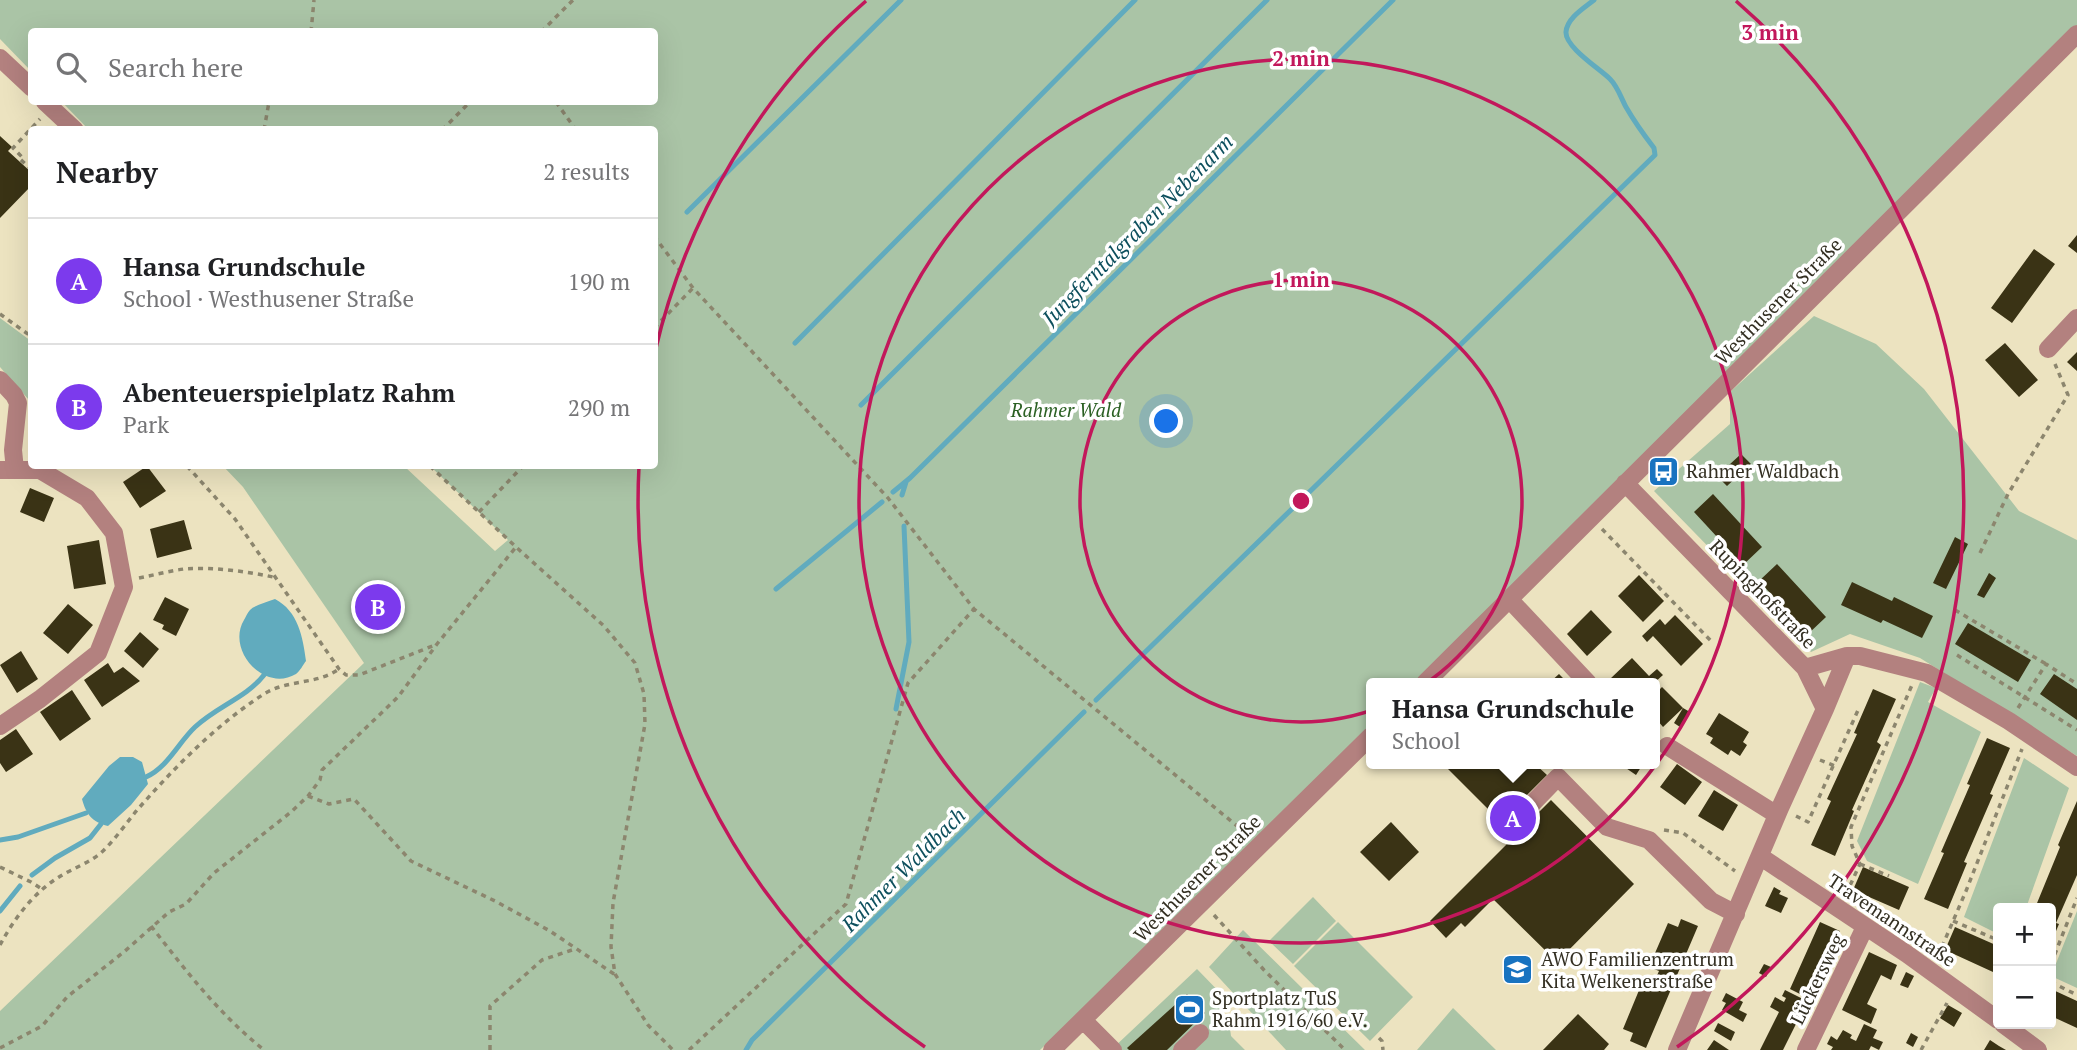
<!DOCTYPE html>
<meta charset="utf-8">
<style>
body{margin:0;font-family:"PT Serif",serif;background:#f2f2f2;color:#202124}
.controls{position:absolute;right:21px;bottom:21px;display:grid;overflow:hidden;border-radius:7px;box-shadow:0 7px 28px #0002}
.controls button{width:63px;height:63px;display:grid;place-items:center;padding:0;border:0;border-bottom:2px solid #e0e0e0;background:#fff;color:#202124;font:35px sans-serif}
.you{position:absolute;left:1167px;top:422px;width:24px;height:24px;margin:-18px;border:5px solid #fff;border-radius:50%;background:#1a73e8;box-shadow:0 0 0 10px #1a73e833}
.badge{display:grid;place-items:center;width:46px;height:46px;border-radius:50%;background:#7c3aed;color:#fff;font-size:23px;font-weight:700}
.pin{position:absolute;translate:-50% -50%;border:4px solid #fff;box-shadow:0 2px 7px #0006}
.popup{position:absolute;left:1366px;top:678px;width:294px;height:91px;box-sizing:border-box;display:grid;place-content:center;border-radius:7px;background:#fff;filter:drop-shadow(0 2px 5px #0005);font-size:23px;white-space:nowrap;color:#757577}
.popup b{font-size:26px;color:#202124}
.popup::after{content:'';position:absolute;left:50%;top:100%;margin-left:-14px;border:14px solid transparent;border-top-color:#fff}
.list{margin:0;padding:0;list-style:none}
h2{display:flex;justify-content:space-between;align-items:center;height:91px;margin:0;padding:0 28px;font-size:30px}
h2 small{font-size:23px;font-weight:400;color:#757577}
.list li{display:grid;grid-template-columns:46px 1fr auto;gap:21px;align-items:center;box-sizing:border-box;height:126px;padding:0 28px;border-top:2px solid #e0e0e0}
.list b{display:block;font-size:26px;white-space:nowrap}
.list p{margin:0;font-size:23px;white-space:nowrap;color:#757577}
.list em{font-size:23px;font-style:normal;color:#757577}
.icon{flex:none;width:38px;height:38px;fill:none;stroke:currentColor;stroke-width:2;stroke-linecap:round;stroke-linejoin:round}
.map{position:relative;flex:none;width:2077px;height:1050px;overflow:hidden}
.search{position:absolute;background:#fff;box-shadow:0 7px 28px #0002;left:28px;top:28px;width:630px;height:77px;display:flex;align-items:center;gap:18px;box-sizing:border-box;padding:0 24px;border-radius:7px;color:#757577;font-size:26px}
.panel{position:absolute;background:#fff;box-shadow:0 7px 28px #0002;left:28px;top:126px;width:630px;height:343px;border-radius:7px}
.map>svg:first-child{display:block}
.green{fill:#aac4a6}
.water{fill:#61abbe}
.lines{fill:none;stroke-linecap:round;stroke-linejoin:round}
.stream{stroke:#61abbe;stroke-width:5}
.building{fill:#3a3315}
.path{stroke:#8c866e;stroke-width:3.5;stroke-dasharray:5 5;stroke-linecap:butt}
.minor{stroke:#b3817f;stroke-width:18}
.ring{fill:none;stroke:#c2185b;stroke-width:3.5}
.labels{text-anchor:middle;stroke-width:7;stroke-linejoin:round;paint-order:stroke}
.street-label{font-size:19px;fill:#332f22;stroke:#fff}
.park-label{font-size:19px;font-style:italic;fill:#2b6023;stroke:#fff}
.poi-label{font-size:19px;fill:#332f22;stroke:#fff;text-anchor:start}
.water-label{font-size:21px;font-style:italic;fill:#0d4f5d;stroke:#fff}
.centre{fill:#c2185b;stroke:#fff;stroke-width:3.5}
.ring-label{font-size:21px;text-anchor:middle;font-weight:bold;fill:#c2185b;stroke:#fff;stroke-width:7;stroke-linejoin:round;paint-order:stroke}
</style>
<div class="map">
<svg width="2077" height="1050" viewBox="0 0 2077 1050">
<rect width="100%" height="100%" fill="#ece3c0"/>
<path class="green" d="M 0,0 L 2077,0 L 2077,25 L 1622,481 L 1416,683 L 1371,683 L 1371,727 L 1040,1050 L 0,1050 L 0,1011 L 364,663 L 243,487 L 223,466 L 404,466 L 495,551 L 508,540 L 430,466 L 654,466 L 654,130 L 89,130 L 62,102 L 654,102 L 654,32 L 32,32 L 31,71 L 0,39 Z
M 1814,316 L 1876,344 L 1924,389 L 2019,511 L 2077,540 L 2077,756 L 1920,658 L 1850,634 L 1811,652 L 1654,491 L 1730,424 L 1730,392 Z
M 0,318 L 31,341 L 31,383 L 29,400 L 0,367 Z
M 1920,682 L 1936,688 L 1928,702 L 1981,732 L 1918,884 L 1867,861 L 1857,841 Z
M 2024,758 L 2069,788 L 2026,908 L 1998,908 L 1998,934 L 1964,917 Z
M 1313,897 L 1336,921 L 1293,964 L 1269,941 Z
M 2077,911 L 2077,988 L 2051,976 Z
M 1338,922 L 1413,997 L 1370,1041 L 1294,966 Z
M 1243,930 L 1365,1050 L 1286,1050 L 1209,967 Z
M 1197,969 L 1230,1003 L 1218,1014 C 1228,1018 1230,1026 1231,1036 L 1245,1050 L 1111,1050 Z
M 1453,1008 L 1496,1050 L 1417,1050 Z"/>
<path class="water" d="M 275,599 C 298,611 303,637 306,661 C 303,665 300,671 296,674 C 264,693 226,650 244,620 C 246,617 247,613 250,610 C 255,605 267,602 275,599 Z
M 120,757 L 133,757 L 142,762 L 148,784 L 131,805 L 108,826 C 92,822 86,814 82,799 L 109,766 Z"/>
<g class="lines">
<path class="stream" d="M 687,212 L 901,0
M 795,343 L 1135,0
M 861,405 L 1267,0
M 893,492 L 910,478 L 1393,0
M 902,495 L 906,482
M 776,589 L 882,502
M 1096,700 L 1655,155 L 1654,148 C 1644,135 1634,121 1626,107 C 1621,98 1618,87 1610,79 C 1600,69 1565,47 1566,32 C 1567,18 1584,8 1594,0
M 896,709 L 909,642 L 904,526
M 146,777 C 168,767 178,743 195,727 C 216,707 247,697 264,675
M 0,840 L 18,837 L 86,813
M 32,875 L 55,858 L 90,838 L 101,824
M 0,911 L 20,886
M 746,1050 L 752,1040 L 1084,712"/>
</g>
<path class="building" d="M 0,136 L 12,147 L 8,151 L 32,173 L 32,185 L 0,218 Z
M 2077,235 L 2077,253 L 2068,246 Z
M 2034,249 L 2055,264 L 2012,323 L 1991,308 Z
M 2005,343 L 2038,380 L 2019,397 L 1985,360 Z
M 2077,352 L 2077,371 L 2067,362 Z
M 1741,454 L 1751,464 L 1727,486 L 1717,476 Z
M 147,466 L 166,491 L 140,508 L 123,482 Z
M 30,488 L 54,498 L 44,522 L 20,512 Z
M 1713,494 L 1762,547 L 1743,565 L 1694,512 Z
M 184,520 L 192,549 L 157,558 L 150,529 Z
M 1955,537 L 1968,544 L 1946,589 L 1933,583 Z
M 99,540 L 106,584 L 74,589 L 67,546 Z
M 1777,564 L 1826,617 L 1808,634 L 1759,581 Z
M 1989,573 L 1996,578 L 1984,598 L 1977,595 Z
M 1639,575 L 1664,601 L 1643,622 L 1618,596 Z
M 1852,582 L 1892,601 L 1894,597 L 1933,616 L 1922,638 L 1883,620 L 1881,623 L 1841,605 Z
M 165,597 L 189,609 L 176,636 L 162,629 L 164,625 L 153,620 Z
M 68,604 L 93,625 L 68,654 L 43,633 Z
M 1591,610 L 1612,632 L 1587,656 L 1567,634 Z
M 1675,615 L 1703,644 L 1681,666 L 1653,636 L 1647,642 L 1642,636 L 1660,619 L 1665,625 Z
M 1968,623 L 2031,660 L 2018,682 L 1955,644 Z
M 140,632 L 159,649 L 143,668 L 124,651 Z
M 21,651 L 38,679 L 17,693 L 0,665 Z
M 1632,658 L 1649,676 L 1657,669 L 1663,675 L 1654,683 L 1614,683 L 1610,679 Z
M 108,663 L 114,673 L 123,667 L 140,681 L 102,707 L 84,680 Z
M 1559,674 L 1568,683 L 1549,683 Z
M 2054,674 L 2077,689 L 2077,720 L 2040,694 Z
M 1662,687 L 1683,708 L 1663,727 L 1658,721 L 1655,721 L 1655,699 L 1658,697 L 1655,694 Z
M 1873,689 L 1896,699 L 1877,742 L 1881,745 L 1852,810 L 1854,811 L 1835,856 L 1811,845 L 1831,801 L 1827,799 L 1857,734 L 1854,733 Z
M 72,690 L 91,719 L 60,741 L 40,712 Z
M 1683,708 L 1690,712 L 1680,727 L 1674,723 Z
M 1719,713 L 1749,732 L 1743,742 L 1747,745 L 1740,756 L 1731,750 L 1728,755 L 1710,743 L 1713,738 L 1706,734 Z
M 16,729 L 33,754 L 6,772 L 0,763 L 0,740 Z
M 1987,738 L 2010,748 L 1990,794 L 1993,795 L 1964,862 L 1967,863 L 1948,909 L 1924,899 L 1944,853 L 1941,852 L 1970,785 L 1967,784 Z
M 1450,764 L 1535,764 L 1547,775 L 1517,805 L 1531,820 L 1551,800 L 1634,884 L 1557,962 L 1493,899 L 1465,927 L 1461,923 L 1446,938 L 1430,921 L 1515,836 L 1446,767 Z
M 1620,764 L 1643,764 L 1636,775 Z
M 1677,764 L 1702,782 L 1685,805 L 1660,787 Z
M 1714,790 L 1738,805 L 1723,831 L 1698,816 Z
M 2077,801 L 2077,875 L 2056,923 L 2059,924 L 2051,943 L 2051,908 L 2035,908 L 2060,847 L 2058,845 Z
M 1391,822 L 1419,852 L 1389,881 L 1360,852 Z
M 1863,867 L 1909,887 L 1899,910 L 1853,890 Z
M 1774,887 L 1781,891 L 1779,894 L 1788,898 L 1781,913 L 1765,906 Z
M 1681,919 L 1698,926 L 1646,1048 L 1630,1041 L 1633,1033 L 1623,1029 L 1642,983 L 1652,987 L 1655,980 L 1659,971 L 1649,967 L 1668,923 L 1678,927 Z
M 1820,922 L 1840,931 L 1808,998 L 1790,989 Z
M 1955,927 L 1998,946 L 1998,960 L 1993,972 L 1945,950 Z
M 1869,952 L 1897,965 L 1891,980 L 1881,975 L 1867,1004 L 1877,1009 L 1871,1024 L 1842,1010 Z
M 1764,964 L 1771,967 L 1766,977 L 1759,973 Z
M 1906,972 L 1914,976 L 1908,988 L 1900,985 Z
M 2051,989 L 2077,1001 L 2077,1028 L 2051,1016 Z
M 1785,990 L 1807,1001 L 1800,1016 L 1804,1018 L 1801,1024 L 1797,1022 L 1783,1050 L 1760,1050 L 1779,1012 L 1770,1007 L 1775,997 L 1784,1002 L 1786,998 L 1782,996 Z
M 1726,993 L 1743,1002 L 1739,1010 L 1747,1014 L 1743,1022 L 1722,1010 L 1726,1003 L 1722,1001 Z
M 1187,994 L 1205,1013 L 1167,1050 L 1129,1050 L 1127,1048 Z
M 1948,1005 L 1962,1013 L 1954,1027 L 1940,1018 Z
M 1578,1014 L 1609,1044 L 1604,1050 L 1543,1050 Z
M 1718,1023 L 1735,1032 L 1731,1041 L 1714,1031 Z
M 1864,1024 L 1877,1030 L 1873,1038 L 1883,1042 L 1879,1050 L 1871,1046 L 1869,1050 L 1831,1050 L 1833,1047 L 1827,1044 L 1831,1036 L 1837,1040 L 1843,1030 L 1852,1035 L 1850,1038 L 1856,1041 Z
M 1911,1033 L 1918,1037 L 1913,1047 L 1906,1043 Z
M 1714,1040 L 1729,1050 L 1707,1050 Z
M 1990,1040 L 1999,1046 L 2006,1050 L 1984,1050 Z"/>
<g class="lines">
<path class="path" d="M 311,32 L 314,0
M 541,32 L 573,0
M 556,102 L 576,130
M 264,130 L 269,102
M 442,130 L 470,102
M 32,170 L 20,159 L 22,157 L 13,148 L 40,119
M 654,236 L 693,288 L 888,498 L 974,609 L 1248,835
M 0,314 L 32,337
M 654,328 L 693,288
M 187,466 L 235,519 L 339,669 L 346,675 L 359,675 L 435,645
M 430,466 L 516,547 L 604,626 L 635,663 L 644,694 L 645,724 L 613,903 L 611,947 L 615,974 L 648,1025 L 673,1050
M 479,512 L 523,466
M 1602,529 L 1712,642
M 1980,553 L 2008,494 L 2068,395 L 2055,364
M 139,578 C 154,575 169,571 184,569 C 213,567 245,571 273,577
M 1955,610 L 2046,664
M 1957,655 L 2077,730
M 2018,708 L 2046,664 L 2077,684
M 1820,760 L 1835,766
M 308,796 L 329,804 L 354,799 L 411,861 L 495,901 L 550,931 L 614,974
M 1796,816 L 1808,822 L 1859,708
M 1664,830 L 1683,833 L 1735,871
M 1860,864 L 1889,876
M 0,867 L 31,882 L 42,889
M 1846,894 L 1860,864 L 1852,846 L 1851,827 L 1912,685
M 1214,915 L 1264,970 L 1345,1050
M 1953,921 L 1998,940
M 151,926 C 187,972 218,1013 264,1050
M 0,945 C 14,919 33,893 59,877 C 73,868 92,862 104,850 C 117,837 127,822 138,809 C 175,767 217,724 264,694 C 288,679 317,685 339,669
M 1938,956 L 1966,891 L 2022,749
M 2051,964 L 2077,898
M 2051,982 L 2077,995
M 1379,1038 L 1382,1041 L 1383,1050
M 0,1048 L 42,1026 L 67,997 L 125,951 L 169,912 L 186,904 L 214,873 L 291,812 L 308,796 L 320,780 L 322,770 L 398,697 L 437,644 L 516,547
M 490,1050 L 490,1006 L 542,960 L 575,949
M 689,1050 L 846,904 L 908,683 L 974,609
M 1921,1050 L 1947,1003"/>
<path class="minor" d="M 0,58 L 32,88
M 45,102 L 75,130
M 2048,349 L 2077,318
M 0,380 L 14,395 L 18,403 L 13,450 L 15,470
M 0,470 L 40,470 L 87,498 L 114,533 L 124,587 L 98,653 L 40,699 L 0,726
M 1625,483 L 1805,668 L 1825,709 L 1780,808 L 1677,1050
M 1510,600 L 1588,683
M 1805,668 L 1847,656 L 1860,656 L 1927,673 L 2009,721 L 2077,767
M 1425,683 L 2077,34
M 1825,709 L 1847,656
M 1667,746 L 1777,815
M 1525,811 L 1558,777 L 1607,827 L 1649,840 L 1711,901 L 1736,914
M 1761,857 L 1907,954 L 1998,1020
M 1083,1020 L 1113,1050
M 2003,1024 L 2038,1050
M 1052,1050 L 1371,736
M 1182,1050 L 1200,1033
M 1806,1050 L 1865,927"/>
</g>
<g class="ring">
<circle cx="1301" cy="501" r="221"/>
<circle cx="1301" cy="501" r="442"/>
<path d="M925 1047A663 663 0 0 1 639 466M655 352A663 663 0 0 1 866 1M1736 1A663 663 0 0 1 1677 1047"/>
</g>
<defs>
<symbol id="bus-square" viewBox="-11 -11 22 22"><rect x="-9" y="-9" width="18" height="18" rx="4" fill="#1873c0" stroke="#fff"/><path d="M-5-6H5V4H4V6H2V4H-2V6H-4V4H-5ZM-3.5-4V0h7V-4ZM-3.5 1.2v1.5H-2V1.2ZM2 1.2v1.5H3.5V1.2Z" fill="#fff"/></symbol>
<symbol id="school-square" viewBox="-11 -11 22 22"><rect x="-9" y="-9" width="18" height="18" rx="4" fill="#1873c0" stroke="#fff"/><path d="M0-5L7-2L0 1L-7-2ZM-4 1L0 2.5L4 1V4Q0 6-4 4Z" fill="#fff"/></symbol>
<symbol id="stadium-square" viewBox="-11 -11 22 22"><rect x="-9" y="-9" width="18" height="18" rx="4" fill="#1873c0" stroke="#fff"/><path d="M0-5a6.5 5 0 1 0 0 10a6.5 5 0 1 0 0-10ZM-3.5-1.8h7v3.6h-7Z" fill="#fff"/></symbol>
</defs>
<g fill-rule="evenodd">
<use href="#bus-square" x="1646" y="454" width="35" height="35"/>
<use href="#school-square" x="1500" y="952" width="35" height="35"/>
<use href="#stadium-square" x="1172" y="992" width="35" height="35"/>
</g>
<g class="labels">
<g class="street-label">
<text transform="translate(1778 301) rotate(-45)" y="7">Westhusener Straße</text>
<text transform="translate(1763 594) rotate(46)" y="7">Rupinghofstraße</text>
<text transform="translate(1197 878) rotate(-45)" y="7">Westhusener Straße</text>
<text transform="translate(1892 920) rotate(34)" y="7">Travemannstraße</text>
<text transform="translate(1817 979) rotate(-64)" y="7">Lückersweg</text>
</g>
<g class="park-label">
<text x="1066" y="417">Rahmer Wald</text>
</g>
<g class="poi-label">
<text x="1686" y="478">Rahmer Waldbach</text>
<text x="1541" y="966">AWO Familienzentrum<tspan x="1541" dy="22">Kita Welkenerstraße</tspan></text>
<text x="1212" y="1005">Sportplatz TuS<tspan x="1212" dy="22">Rahm 1916/60 e.V.</tspan></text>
</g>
<g class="water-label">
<text transform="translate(1138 230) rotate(-45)" y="7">Jungferntalgraben Nebenarm</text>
<text transform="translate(904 870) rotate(-45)" y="7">Rahmer Waldbach</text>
</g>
</g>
<circle cx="1301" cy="501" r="10" class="centre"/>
<g class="ring-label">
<text x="1770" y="40">3 min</text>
<text x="1301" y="66">2 min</text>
<text x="1301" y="287">1 min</text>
</g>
</svg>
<div class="controls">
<button>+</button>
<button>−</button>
</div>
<div class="you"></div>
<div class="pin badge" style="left:1513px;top:818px">A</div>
<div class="popup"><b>Hansa Grundschule</b>School</div>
<div class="pin badge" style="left:378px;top:607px">B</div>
<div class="search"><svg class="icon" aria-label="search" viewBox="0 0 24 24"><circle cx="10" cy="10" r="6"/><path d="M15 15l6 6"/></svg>Search here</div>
<section class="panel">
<h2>Nearby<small>2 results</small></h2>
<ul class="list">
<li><span class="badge">A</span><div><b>Hansa Grundschule</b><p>School · Westhusener Straße</p></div><em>190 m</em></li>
<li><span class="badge">B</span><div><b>Abenteuerspielplatz Rahm</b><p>Park</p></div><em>290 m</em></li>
</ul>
</section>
</div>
